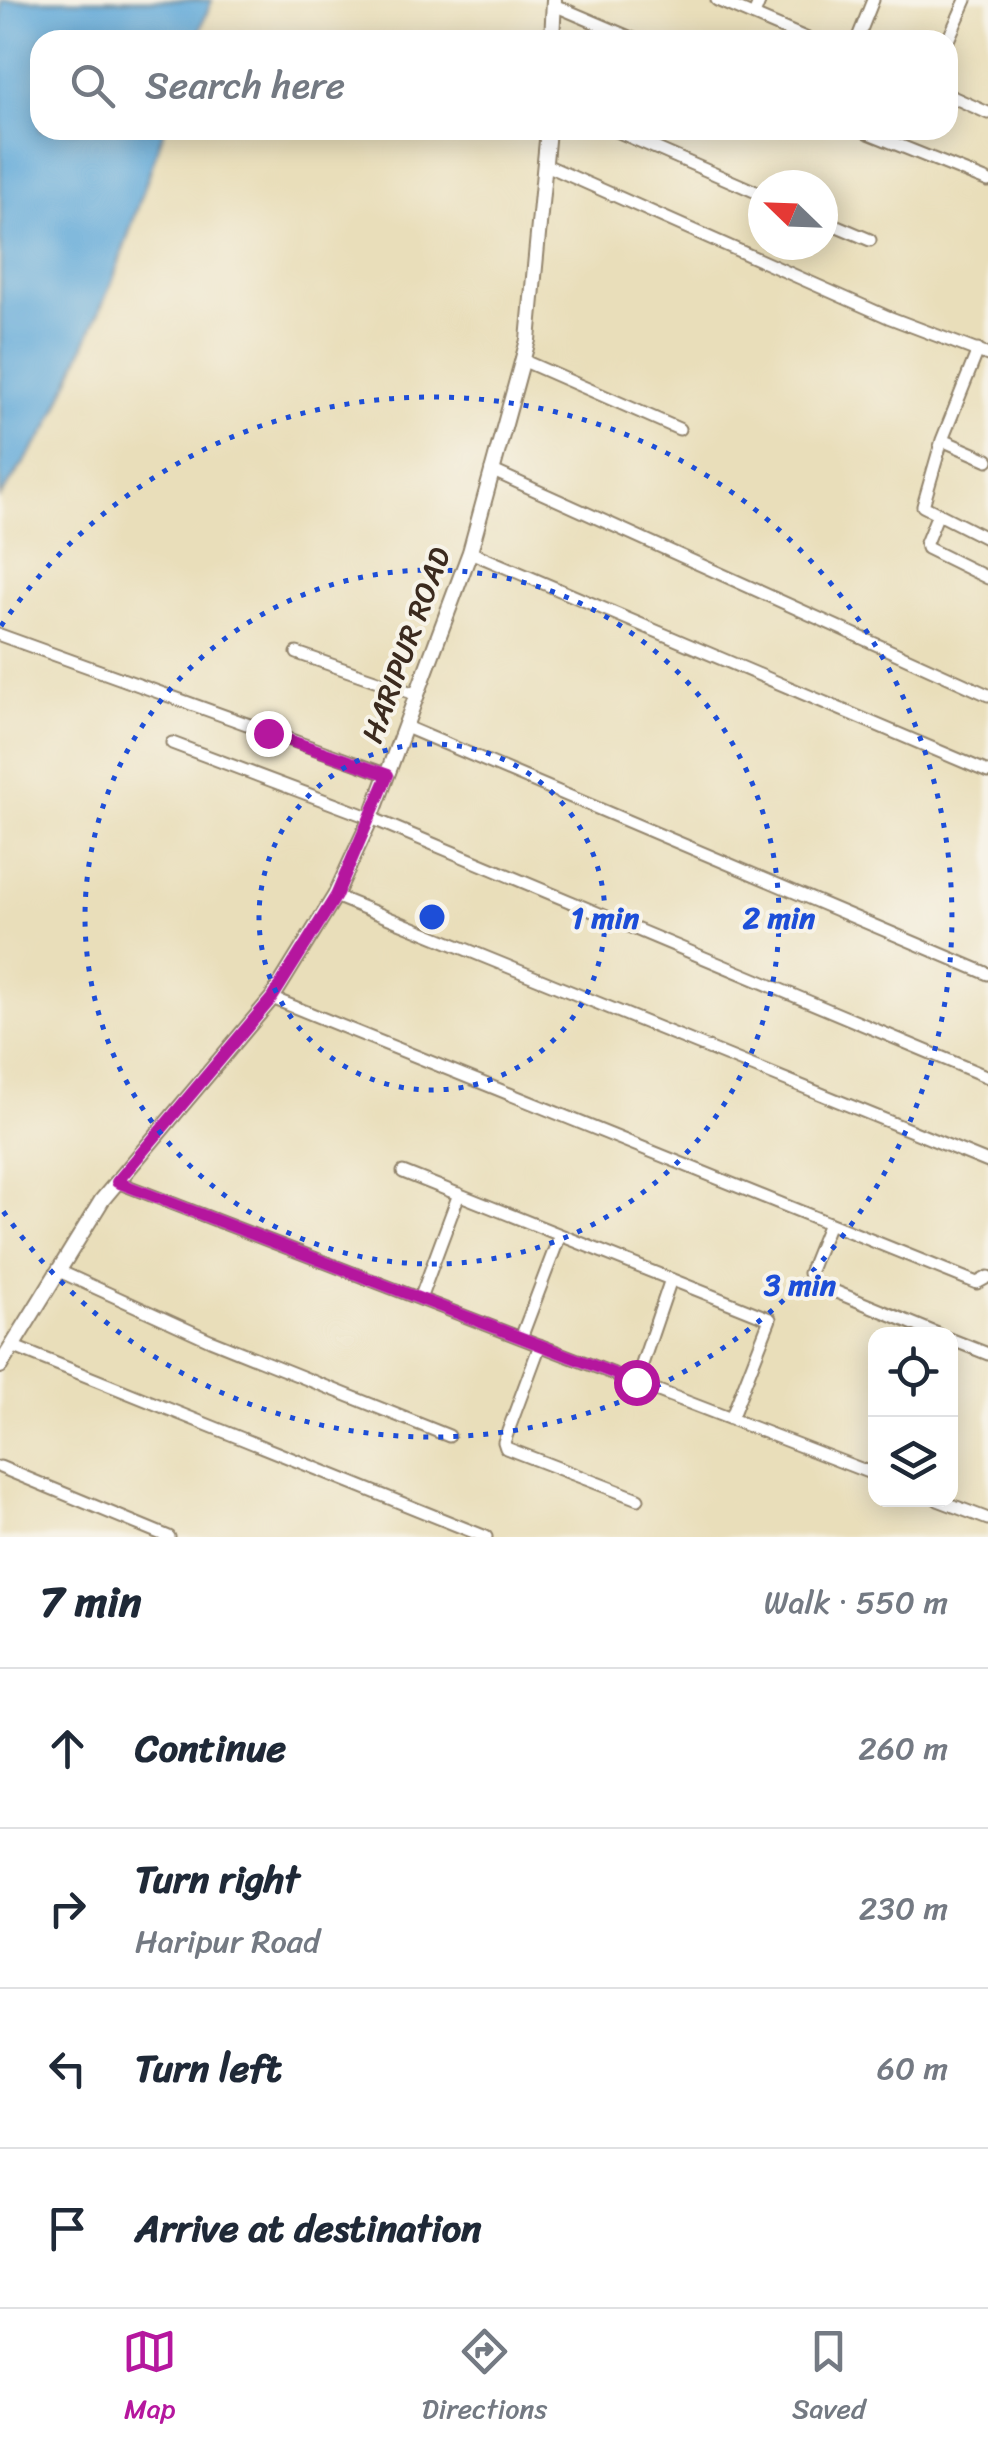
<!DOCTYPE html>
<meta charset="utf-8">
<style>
body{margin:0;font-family:Sriracha,sans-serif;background:#f6f6f7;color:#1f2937}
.controls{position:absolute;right:30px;bottom:30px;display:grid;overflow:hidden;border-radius:20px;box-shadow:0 5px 25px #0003}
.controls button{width:90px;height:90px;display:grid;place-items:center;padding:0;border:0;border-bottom:2px solid #e0e1e3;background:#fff;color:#1f2937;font:50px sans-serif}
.compass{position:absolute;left:748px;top:170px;width:90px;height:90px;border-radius:50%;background:#fff;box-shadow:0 5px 25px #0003;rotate:293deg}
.stop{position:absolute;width:30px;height:30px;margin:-22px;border:8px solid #b5179e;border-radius:50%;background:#fff}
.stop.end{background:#b5179e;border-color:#fff;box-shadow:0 2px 10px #0008}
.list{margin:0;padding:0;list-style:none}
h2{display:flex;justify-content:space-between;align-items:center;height:130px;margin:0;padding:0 40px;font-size:42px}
h2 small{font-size:32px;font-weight:400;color:#747a83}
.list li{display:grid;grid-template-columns:65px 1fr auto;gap:30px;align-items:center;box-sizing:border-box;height:160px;padding:0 40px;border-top:2px solid #e0e1e3}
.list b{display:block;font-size:38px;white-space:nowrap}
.list p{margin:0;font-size:32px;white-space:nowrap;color:#747a83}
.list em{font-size:32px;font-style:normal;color:#747a83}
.icon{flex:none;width:55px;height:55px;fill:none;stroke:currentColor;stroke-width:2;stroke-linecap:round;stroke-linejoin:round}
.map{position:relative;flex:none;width:988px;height:1537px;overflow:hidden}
.search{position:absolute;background:#fff;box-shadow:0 5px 25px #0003;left:30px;right:30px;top:30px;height:110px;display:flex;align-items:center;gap:25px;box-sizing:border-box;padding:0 35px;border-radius:30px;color:#747a83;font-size:38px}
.sheet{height:770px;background:#fff}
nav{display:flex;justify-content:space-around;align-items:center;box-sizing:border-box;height:140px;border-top:2px solid #e0e1e3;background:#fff;font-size:28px;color:#747a83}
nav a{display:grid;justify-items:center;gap:5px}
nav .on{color:#b5179e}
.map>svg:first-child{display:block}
.water{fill:#63aad9;stroke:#4f6a7c;stroke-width:2.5}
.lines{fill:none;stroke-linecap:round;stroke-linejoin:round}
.minor-casing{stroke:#92846c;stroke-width:15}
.tertiary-casing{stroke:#92846c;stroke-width:18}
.minor{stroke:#fff;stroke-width:11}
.tertiary{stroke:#fff;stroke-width:14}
.route{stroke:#b5179e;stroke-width:12}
.ring{fill:none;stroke:#1d4ed8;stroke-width:5;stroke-dasharray:5 10}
.labels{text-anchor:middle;stroke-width:8;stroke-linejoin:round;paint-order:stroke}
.street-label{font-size:30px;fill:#3b2a1e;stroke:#f7f3e8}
.centre{fill:#1d4ed8;stroke:#f7f3e8;stroke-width:5}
.ring-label{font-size:30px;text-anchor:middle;font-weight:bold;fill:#1d4ed8;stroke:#f7f3e8;stroke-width:8;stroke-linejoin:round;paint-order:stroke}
</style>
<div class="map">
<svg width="988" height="1537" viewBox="0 0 988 1537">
<rect width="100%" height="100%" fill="#f7f3e8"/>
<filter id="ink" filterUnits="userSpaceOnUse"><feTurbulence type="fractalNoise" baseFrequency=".01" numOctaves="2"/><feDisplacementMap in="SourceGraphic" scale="20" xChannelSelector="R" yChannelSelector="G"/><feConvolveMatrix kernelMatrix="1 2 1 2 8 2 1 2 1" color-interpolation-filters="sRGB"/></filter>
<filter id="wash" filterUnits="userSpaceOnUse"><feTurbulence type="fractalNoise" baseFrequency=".0048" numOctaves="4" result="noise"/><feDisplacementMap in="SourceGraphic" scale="40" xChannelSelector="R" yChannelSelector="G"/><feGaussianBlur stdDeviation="2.25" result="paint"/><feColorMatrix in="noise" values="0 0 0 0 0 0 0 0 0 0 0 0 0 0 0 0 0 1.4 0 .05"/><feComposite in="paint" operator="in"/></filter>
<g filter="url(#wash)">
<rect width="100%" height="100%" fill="#e9deba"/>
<path class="water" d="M 1,0 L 212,0 L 196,40 L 40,40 L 40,130 L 164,130 L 113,280 L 49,427 L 0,497 Z"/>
</g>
<g filter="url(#ink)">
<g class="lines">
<defs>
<path id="minor" d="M 717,0 L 810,40
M 554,5 L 636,40
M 754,15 L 760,0
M 857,40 L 873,0
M 948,40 L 966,0
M 948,95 L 988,113
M 614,130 L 763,195
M 861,130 L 988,181
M 546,165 L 888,317 L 988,355
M 823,220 L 870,240
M 978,350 L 942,440 L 923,506 L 988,539
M 522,360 L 679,429
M 942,440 L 988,460
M 491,470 L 988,695
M 937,516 L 926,543 L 927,548 L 988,578
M 470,552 L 988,772
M 0,635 L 388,775
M 297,653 L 418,695
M 406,727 L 988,974
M 172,743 L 371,818 L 988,1077
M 335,896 L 988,1162
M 272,998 L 977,1283 L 988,1277
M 403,1172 L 770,1319 L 731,1419
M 117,1182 L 876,1475
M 829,1223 L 809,1273 L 812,1282 L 938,1334
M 59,1271 L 210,1340 L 449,1436
M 420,1299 L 459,1194
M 521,1338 L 560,1235
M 950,1339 L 988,1354
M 540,1345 L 504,1442 L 506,1448 L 638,1499
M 12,1346 L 486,1537
M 636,1382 L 671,1279
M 0,1467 L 169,1537
M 938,1500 L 988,1519"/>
<path id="tertiary" d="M 552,40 L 554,0
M 0,1366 L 102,1200 L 272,998 L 335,896 L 371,818 L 470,552 L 528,340 L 548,130"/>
</defs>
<use href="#minor" class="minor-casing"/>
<use href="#tertiary" class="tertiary-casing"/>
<use href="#minor" class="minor"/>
<use href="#tertiary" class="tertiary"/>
</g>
</g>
<g class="lines" filter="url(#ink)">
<path class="route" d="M 268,733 L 388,775 L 336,896 L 272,998 L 117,1182 L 636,1382"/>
</g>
<g class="ring">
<circle cx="432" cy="917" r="173"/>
<circle cx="432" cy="917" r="347"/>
<path d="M1 626A520 520 0 1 1 1 1208"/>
</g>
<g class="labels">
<g class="street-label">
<text transform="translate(406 645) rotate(-70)" y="10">HARIPUR ROAD</text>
</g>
</g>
<circle cx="432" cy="917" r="15" class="centre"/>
<g class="ring-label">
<text x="605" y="928">1 min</text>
<text x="779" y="928">2 min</text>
<text x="800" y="1295">3 min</text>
</g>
</svg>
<div class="controls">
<button><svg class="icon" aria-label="locate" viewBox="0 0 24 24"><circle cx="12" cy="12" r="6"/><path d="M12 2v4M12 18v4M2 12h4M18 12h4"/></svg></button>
<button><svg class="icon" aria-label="layers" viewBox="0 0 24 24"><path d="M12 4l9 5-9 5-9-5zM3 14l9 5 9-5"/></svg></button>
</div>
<svg class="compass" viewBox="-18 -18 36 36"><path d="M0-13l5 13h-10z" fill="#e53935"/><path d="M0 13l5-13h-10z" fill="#747a83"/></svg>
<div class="stop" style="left:636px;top:1382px"></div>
<div class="stop end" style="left:268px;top:733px"></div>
<div class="search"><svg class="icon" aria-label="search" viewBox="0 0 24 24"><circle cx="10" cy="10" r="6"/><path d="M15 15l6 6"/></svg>Search here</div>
</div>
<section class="sheet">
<h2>7 min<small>Walk · 550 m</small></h2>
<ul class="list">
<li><svg class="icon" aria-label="ahead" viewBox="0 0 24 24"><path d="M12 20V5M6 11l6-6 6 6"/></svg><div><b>Continue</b></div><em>260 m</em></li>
<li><svg class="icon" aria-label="right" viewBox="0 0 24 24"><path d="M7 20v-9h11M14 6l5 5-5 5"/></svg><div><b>Turn right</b><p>Haripur Road</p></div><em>230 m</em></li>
<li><svg class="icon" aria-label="left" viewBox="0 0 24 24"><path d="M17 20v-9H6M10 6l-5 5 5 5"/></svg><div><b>Turn left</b></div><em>60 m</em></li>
<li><svg class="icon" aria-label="arrive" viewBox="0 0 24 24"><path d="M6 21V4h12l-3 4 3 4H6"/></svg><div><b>Arrive at destination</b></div></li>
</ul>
</section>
<nav>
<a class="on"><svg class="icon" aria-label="map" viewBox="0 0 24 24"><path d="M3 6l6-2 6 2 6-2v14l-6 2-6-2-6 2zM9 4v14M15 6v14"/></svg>Map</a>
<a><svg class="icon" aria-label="directions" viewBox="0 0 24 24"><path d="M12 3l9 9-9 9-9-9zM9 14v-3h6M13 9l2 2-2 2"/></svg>Directions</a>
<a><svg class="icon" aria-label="saved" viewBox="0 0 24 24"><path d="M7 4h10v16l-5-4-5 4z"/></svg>Saved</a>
</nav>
